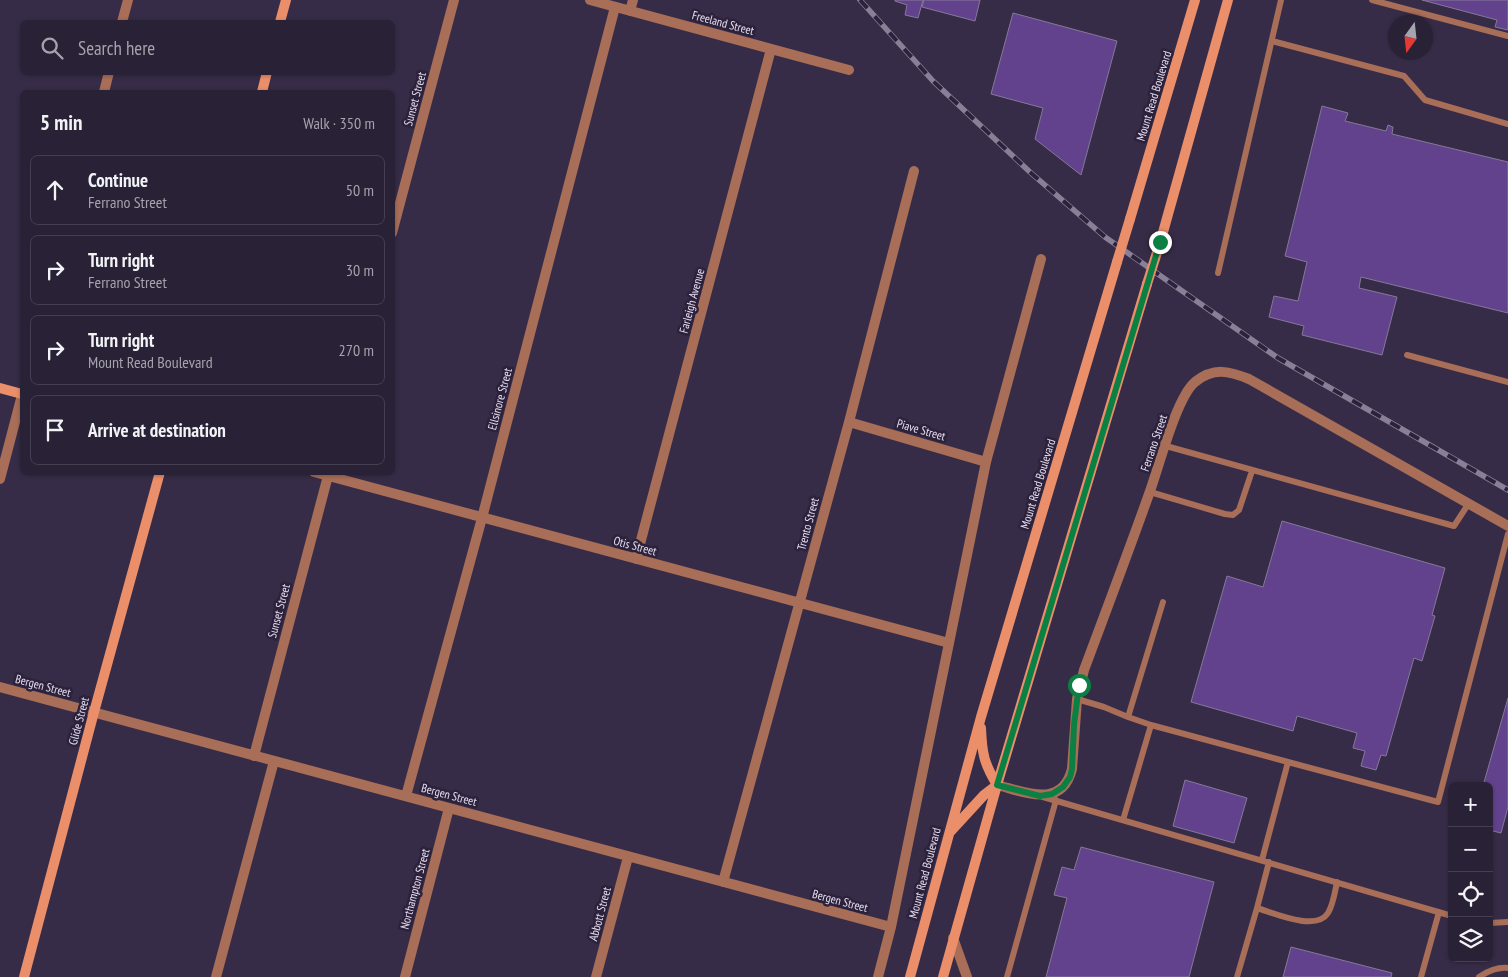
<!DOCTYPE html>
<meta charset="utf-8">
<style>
body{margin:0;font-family:"PT Sans Narrow",sans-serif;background:#31293d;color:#f1f3f6}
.controls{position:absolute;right:15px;bottom:15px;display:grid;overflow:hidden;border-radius:8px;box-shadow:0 1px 4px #0004}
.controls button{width:45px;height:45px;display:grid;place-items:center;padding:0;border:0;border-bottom:1px solid #453e50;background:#292135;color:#f1f3f6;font:25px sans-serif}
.compass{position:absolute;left:1388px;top:15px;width:45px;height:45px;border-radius:50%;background:#292135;box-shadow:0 1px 4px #0004;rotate:195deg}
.stop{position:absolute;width:15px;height:15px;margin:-11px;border:4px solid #0b8043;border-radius:50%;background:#fff}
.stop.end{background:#0b8043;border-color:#fff;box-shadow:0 1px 5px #0008}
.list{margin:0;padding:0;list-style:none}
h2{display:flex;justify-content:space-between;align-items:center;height:65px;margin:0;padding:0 20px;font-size:21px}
h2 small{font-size:16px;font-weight:400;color:#a5a3ad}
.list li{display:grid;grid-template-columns:32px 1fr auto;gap:15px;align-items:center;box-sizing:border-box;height:70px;margin:0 10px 10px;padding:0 10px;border:1px solid #453e50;border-radius:8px}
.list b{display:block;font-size:19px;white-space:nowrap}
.list p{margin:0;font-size:16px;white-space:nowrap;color:#a5a3ad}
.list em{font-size:16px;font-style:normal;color:#a5a3ad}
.icon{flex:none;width:28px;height:28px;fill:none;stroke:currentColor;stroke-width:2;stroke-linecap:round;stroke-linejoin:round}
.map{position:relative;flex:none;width:1508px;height:977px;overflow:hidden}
.search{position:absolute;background:#292135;box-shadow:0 1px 4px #0004;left:20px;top:20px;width:375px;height:55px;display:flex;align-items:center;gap:12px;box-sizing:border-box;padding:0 18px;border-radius:8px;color:#a5a3ad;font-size:19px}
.panel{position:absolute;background:#292135;box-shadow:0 1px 4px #0004;left:20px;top:90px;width:375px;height:385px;border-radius:8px}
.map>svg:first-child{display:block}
.building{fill:#63428d;stroke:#847998}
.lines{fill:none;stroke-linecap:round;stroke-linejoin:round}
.lane{stroke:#a86e57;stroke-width:6}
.street{stroke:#a86e57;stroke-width:10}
.secondary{stroke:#eb8e6a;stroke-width:10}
.rail-casing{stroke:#898097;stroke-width:5.5}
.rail{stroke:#2d223c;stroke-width:4;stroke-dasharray:11;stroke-linecap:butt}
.secondary-bridge{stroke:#eb8e6a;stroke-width:10}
.route{stroke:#0b8043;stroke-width:6}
.labels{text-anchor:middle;stroke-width:5;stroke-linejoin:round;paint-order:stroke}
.street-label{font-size:12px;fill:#e5def0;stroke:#2d223c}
</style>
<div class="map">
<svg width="1508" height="977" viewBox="0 0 1508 977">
<rect width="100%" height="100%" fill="#372c47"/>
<path class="building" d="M 895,0 L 923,0 L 918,18 L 905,15 L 907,5 L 895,1 Z
M 924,0 L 980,0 L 975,21 L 922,7 Z
M 1422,0 L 1508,0 L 1508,30 L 1495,27 L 1497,20 Z
M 1013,13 L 1117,41 L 1081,175 L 1035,139 L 1043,108 L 991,94 Z
M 1322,106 L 1348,113 L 1345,121 L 1386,131 L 1388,125 L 1393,127 L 1392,134 L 1508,162 L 1508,313 L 1361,277 L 1359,288 L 1397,297 L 1382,355 L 1302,335 L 1304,326 L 1269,317 L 1274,296 L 1298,301 L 1307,262 L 1285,256 Z
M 1282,521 L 1445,568 L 1432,615 L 1435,616 L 1422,661 L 1414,658 L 1386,756 L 1381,755 L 1376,770 L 1361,766 L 1365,751 L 1353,748 L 1357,733 L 1297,716 L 1293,731 L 1191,702 L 1227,576 L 1263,587 Z
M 1508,698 L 1508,807 L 1501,833 L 1489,830 L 1489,786 L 1483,786 Z
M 1185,780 L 1247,798 L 1234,843 L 1173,826 Z
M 1081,847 L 1214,882 L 1189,977 L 1046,977 L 1067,898 L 1054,895 L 1062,867 L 1074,870 Z
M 1291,947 L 1392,973 L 1391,977 L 1283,977 Z"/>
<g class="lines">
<path class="lane" d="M 1372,0 L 1508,36
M 1272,41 L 1404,76 L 1425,100 L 1508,124
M 1218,273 L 1281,0
M 1407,355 L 1508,382
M 1166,446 L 1454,526 L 1469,503
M 1150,492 L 1225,514 L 1233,515 L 1239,510 L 1252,471
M 1077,699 L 1104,707 L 1128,717
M 1151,725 L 1128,717 L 1163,602
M 1288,762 L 1438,802 L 1508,534
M 1043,797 L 1452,916
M 1123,820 L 1151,725 L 1288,762 L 1262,860
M 1269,862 L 1257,908 C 1274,913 1316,932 1328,913 C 1333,905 1335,892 1337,882
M 1489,923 L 1508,922
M 1007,977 L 1056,800
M 1237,977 L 1257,908
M 1421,977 L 1439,912
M 1479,977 C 1488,971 1497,967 1508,968"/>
<path class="street" d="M 590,0 L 849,70
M 630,11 L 633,0
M 122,22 L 128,0
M 104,92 L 109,72
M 392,233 L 454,0
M 849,422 L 986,462
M 314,472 L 949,643
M 0,479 L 22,395
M 636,559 L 771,49
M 0,687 L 891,927
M 254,756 L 329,472
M 997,785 C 1025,792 1062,809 1072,769 L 1077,699 L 1084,670 C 1106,611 1128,553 1149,494 C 1159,467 1176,398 1195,382 C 1214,367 1229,371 1249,379 L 1508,526
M 406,796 L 482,518 L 615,7
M 723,882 L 849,422 L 914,171
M 953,938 L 967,977
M 216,977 L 274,761
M 405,977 L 449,808
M 596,977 L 628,857
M 878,977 L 891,927 L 986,462 L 1041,259"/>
<path class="secondary" d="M 280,22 L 286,0
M 262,92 L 267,72
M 1130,219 L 1195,0
M 1160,243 L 1228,0
M 0,388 L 22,394
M 981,728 C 982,754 984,763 997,785
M 950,832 L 984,795 L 997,785
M 24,977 L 94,712 L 160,472
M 910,977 L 981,717 L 1117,262
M 943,977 L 997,785 L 1147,284"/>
<defs>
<path id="rail" d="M 860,0 L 933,81 L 1031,173 L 1105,237 L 1278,358 L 1508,490"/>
</defs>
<use href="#rail" class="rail-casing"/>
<use href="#rail" class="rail"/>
<path class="secondary-bridge" d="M 1117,262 L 1130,219
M 1147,284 L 1160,243"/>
</g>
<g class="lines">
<path class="route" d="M 1079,685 L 1074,725 L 1072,769 L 1070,777 L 1063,787 L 1052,794 L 1040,796 L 997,785 L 1160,242"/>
</g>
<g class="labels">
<g class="street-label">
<text transform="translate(723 23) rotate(15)" y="4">Freeland Street</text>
<text transform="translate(1154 96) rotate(-73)" y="4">Mount Read Boulevard</text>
<text transform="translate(415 99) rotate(-75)" y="4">Sunset Street</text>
<text transform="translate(692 301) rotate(-75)" y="4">Farleigh Avenue</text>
<text transform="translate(500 399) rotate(-75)" y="4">Ellsinore Street</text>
<text transform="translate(921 430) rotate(16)" y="4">Piave Street</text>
<text transform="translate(1154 443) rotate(-71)" y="4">Ferrano Street</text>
<text transform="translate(1038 484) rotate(-73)" y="4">Mount Read Boulevard</text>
<text transform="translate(808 524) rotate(-75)" y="4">Trento Street</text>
<text transform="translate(635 546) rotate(15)" y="4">Otis Street</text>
<text transform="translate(279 611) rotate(-75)" y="4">Sunset Street</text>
<text transform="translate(43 686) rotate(15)" y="4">Bergen Street</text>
<text transform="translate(79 721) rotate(-75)" y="4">Glide Street</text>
<text transform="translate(449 795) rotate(15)" y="4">Bergen Street</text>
<text transform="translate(925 873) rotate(-75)" y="4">Mount Read Boulevard</text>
<text transform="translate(415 889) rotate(-75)" y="4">Northampton Street</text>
<text transform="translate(840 901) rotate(15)" y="4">Bergen Street</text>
<text transform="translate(600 914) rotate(-75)" y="4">Abbott Street</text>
</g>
</g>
</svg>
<div class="controls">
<button>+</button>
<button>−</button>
<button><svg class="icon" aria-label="locate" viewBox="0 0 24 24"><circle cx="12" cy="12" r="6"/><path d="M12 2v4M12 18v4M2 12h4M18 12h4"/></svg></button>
<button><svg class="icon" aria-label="layers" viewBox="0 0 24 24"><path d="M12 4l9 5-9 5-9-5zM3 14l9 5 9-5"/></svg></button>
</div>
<svg class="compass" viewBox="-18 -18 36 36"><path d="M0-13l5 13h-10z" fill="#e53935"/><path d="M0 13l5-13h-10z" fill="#a5a3ad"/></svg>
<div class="stop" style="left:1079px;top:685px"></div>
<div class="stop end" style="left:1160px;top:242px"></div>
<div class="search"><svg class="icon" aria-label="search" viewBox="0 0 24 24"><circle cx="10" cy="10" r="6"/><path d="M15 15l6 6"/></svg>Search here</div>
<section class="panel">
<h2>5 min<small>Walk · 350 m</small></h2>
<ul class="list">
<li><svg class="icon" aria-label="ahead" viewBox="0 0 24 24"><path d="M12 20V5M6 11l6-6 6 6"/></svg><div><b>Continue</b><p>Ferrano Street</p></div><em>50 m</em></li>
<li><svg class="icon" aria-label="right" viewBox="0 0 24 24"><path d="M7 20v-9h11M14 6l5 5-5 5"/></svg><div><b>Turn right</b><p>Ferrano Street</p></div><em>30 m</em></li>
<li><svg class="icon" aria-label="right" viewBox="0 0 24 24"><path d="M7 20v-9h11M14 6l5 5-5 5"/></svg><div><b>Turn right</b><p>Mount Read Boulevard</p></div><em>270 m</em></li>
<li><svg class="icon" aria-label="arrive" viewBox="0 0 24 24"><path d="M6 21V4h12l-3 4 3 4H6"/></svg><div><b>Arrive at destination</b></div></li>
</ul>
</section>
</div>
